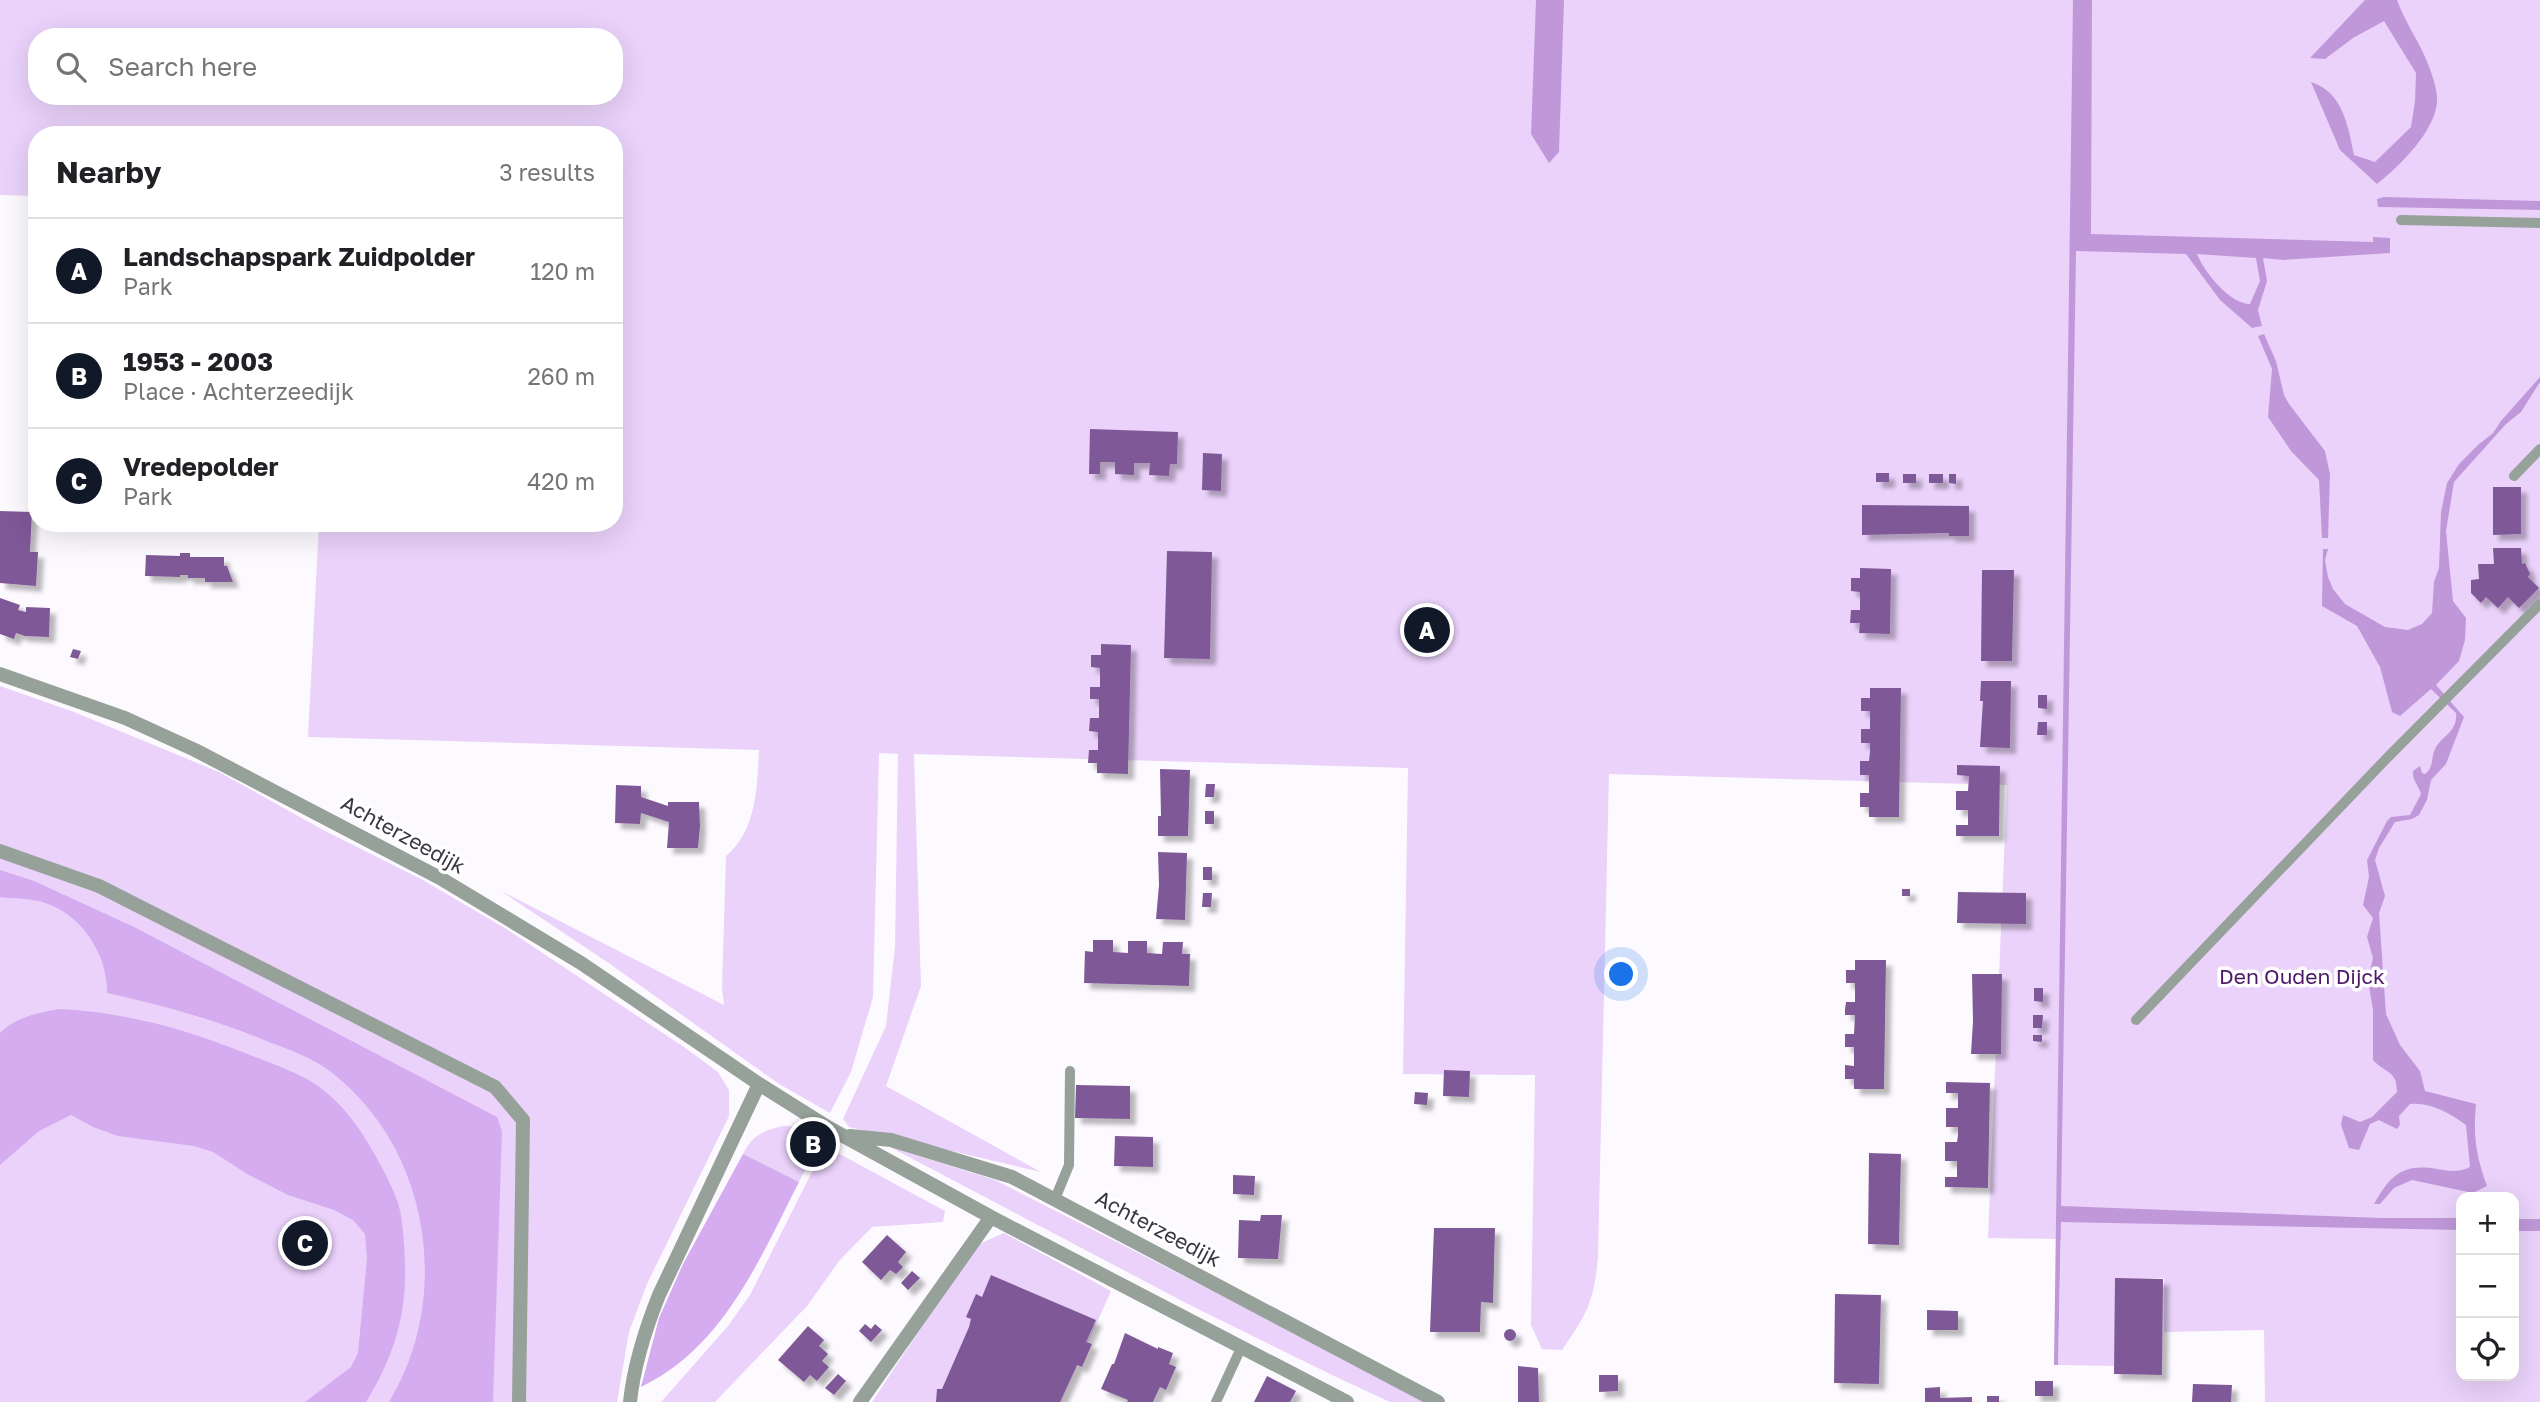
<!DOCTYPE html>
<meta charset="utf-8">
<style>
body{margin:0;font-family:"Golos Text",sans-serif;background:#f6f6f6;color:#202124}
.controls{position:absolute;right:21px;bottom:21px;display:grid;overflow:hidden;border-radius:14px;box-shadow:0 7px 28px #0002}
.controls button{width:63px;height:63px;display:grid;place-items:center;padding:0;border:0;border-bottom:2px solid #e0e0e0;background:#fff;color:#202124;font:35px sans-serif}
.you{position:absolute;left:1622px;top:975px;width:24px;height:24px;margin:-18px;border:5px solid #fff;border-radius:50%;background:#1a73e8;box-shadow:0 0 0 10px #1a73e833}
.badge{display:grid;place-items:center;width:46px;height:46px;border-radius:50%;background:#111827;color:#fff;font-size:23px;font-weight:700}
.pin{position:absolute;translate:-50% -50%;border:4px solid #fff;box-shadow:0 2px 7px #0006}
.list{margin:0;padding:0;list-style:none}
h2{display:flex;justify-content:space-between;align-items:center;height:91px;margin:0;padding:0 28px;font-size:30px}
h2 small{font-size:23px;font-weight:400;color:#757577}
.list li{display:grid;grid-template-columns:46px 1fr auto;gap:21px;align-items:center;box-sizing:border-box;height:105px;padding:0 28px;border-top:2px solid #e0e0e0}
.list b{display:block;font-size:26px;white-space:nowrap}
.list p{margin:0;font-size:23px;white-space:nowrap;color:#757577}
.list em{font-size:23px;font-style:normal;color:#757577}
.icon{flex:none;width:38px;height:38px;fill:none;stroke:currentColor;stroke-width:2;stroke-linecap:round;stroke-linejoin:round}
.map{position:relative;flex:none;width:2540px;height:1402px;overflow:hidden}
.search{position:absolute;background:#fff;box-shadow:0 7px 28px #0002;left:28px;top:28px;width:595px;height:77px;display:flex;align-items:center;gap:18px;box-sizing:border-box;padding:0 24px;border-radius:28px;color:#757577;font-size:26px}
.panel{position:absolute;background:#fff;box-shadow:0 7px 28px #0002;left:28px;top:126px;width:595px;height:406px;border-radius:28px}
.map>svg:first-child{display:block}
.green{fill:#ead2fa;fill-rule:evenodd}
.forest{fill:#d5acf0}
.water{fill:#c098da;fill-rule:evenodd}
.building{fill:#7f5997;filter:url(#shadow)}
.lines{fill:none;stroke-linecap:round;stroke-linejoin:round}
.service{stroke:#96a199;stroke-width:10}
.minor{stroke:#96a199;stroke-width:14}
.labels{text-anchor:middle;stroke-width:7;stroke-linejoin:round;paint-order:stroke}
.street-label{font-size:21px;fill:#3c3640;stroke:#fff}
.park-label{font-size:21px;fill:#4d1968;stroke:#fff}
</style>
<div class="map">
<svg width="2540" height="1402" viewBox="0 0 2540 1402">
<defs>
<filter id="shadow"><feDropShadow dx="6" dy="6" stdDeviation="2" flood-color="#0004"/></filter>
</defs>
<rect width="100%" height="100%" fill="#fdfaff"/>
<path class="green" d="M 0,0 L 2540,0 L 2540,1402 L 2265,1402 L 2264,1330 L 2164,1332 L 2164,1278 L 2118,1279 L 2118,1366 L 2058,1365 L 2061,1239 L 1988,1238 L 2007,785 L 1609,774 L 1598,1256 C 1594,1302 1588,1312 1562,1350 L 1542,1349 L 1531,1325 L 1535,1075 L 1403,1074 L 1408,768 L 914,754 L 921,986 L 886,1086 L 1041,1172 L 849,1127 L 843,1119 L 886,1026 L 895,947 L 898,754 L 879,753 L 873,997 L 851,1072 L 830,1113 L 779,1084 L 610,964 L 501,891 L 724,1005 L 722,988 L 726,856 C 757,830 757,787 759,750 L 308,737 L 319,523 L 614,523 L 614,135 L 37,135 L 37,196 L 0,195 ZM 37,37 L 614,37 L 614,96 L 37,96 ZM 2461,1197 L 2514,1197 L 2514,1376 L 2461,1376 Z
M 0,686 L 74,712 L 219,772 L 325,831 L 423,880 L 508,930 L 684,1047 L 718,1072 L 729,1090 L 729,1116 L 647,1284 L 629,1332 L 617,1402 L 0,1402 Z
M 784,1126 L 802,1127 L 821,1137 L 799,1182 L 743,1154 C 752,1135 764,1130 784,1126 Z
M 825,1146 L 945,1211 L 943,1222 L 872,1227 L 839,1261 L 807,1306 L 715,1402 L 661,1402 L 728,1326 L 750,1295 Z
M 890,1147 L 995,1180 L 1431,1402 L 1390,1402 L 1332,1375 L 1186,1303 Z
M 1004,1233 L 1111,1291 L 1061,1402 L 872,1402 L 975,1246 Z"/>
<path class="forest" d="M 0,870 L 34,881 L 134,927 L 497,1117 L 502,1131 L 493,1402 L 389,1402 C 453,1297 430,1148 331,1072 C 313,1058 290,1050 269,1042 C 216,1020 163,1005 107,993 C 108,957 84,917 48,904 C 34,898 15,899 0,897 Z
M 59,1009 C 127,1012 192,1031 255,1057 C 276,1065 299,1073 318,1086 C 343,1104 360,1128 375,1155 C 384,1171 392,1186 398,1203 C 402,1216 403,1231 404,1245 C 409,1306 398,1350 366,1402 L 305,1402 L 351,1367 L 358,1353 L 367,1258 L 365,1234 L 353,1220 L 334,1210 L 288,1195 L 249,1175 L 213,1152 L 194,1146 L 118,1136 L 93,1127 L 71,1115 L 39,1131 L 0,1165 L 0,1033 C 16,1017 37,1013 59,1009 Z
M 743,1154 L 799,1182 C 759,1260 724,1347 641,1387 L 659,1318 L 683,1264 Z"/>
<path class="water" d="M 1536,0 L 1564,0 L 1559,152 L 1549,163 L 1531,134 Z
M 2073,0 L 2092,0 L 2091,234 L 2373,242 L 2373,237 L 2390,238 L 2390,253 L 2283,260 L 2263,258 L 2267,281 L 2258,310 L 2262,326 L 2252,328 L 2220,300 L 2186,254 L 2076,251 L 2061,1206 L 2381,1218 L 2461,1218 L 2461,1230 L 2061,1222 L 2058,1365 L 2054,1365 ZM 2197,254 L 2256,258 L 2260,281 L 2250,304 C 2230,304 2204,272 2197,254 Z
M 2365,0 L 2397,0 C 2405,23 2420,42 2428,64 C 2432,74 2436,86 2437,96 C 2440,127 2399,167 2377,184 L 2340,150 L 2311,82 C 2343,92 2348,126 2354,155 L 2375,162 L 2411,127 L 2415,101 L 2416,73 L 2384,21 L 2353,38 L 2325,59 L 2310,58 Z
M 2384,197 L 2540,201 L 2540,210 L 2378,207 L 2377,199 Z
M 2264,334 L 2276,361 L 2284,395 L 2289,404 L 2325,451 L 2330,474 L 2328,538 L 2322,538 L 2319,480 L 2291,451 L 2268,417 L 2272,369 L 2258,336 Z
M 2540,377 L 2540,382 L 2521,412 L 2506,424 L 2454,482 L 2446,531 L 2453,601 L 2466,618 L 2465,640 L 2459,661 L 2436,685 L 2464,717 L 2446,764 L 2431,780 L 2427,800 L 2419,815 L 2412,819 L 2395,822 L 2379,848 L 2375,860 L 2385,896 L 2379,913 L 2386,1014 L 2400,1045 L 2420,1071 L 2425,1091 L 2476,1104 C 2473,1136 2476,1156 2487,1186 L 2473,1193 L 2412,1180 L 2394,1188 L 2380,1204 L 2374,1204 C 2390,1176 2402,1163 2437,1169 C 2450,1171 2457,1173 2470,1167 L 2466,1125 C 2450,1113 2430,1102 2410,1104 L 2399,1116 L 2400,1125 L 2397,1129 L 2379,1120 L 2370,1124 L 2359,1150 L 2349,1148 L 2341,1125 L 2343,1115 L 2360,1122 L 2372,1117 L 2397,1092 C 2397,1070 2386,1074 2373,1060 L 2373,1010 L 2368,980 L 2373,958 L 2367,937 L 2373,918 L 2363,905 L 2369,877 L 2367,860 L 2387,821 L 2391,817 L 2410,815 L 2421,794 C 2419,786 2412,780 2413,771 L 2420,766 L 2422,773 L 2425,774 C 2435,766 2430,757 2436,747 C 2444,735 2458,730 2456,713 L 2431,689 L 2400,716 L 2392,712 L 2380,667 L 2357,626 L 2322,606 L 2323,549 L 2328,549 L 2325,560 L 2328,577 L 2333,589 L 2345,604 L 2385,627 L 2408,630 L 2422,624 L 2432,613 L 2434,582 L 2439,568 L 2441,512 L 2447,483 L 2459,464 L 2478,445 L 2493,433 L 2501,421 Z
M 2514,1219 L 2540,1219 L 2540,1231 L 2514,1231 Z"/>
<path class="building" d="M 1090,429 L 1178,432 L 1177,464 L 1170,464 L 1169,476 L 1149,475 L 1150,463 L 1134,463 L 1134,475 L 1115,474 L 1115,462 L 1100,462 L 1100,474 L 1089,474 Z
M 1203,453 L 1222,454 L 1221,491 L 1202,490 Z
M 1876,473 L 1889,473 L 1889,482 L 1876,482 Z
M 1903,474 L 1916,474 L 1916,483 L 1903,483 Z
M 1929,474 L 1943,474 L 1943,483 L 1929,483 Z
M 1949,474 L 1956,474 L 1956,484 L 1949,483 Z
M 2493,487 L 2521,487 L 2521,534 L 2493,535 Z
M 1862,505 L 1969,506 L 1969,536 L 1949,536 L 1949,533 L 1862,535 Z
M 0,511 L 32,512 L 30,552 L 38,552 L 36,586 L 0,583 Z
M 2493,548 L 2521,548 L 2522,564 L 2525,563 L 2530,574 L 2528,577 L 2539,588 L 2519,608 L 2508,597 L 2498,608 L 2486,597 L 2481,603 L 2471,593 L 2471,580 L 2479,579 L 2478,564 L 2494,564 Z
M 1167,551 L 1212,552 L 1210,659 L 1164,658 Z
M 180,553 L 190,553 L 190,557 L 224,557 L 224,566 L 227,566 L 233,582 L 205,582 L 205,578 L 188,578 L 188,575 L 180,575 L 180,577 L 145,576 L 146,555 L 180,556 Z
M 1860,568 L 1891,569 L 1890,634 L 1859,633 L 1860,623 L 1850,623 L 1851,610 L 1860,610 L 1860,592 L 1851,591 L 1851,578 L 1860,578 Z
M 1982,570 L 2014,570 L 2012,661 L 1981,661 Z
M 0,598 L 20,605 L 18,610 L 26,612 L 26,607 L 50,608 L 49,637 L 25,636 L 16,633 L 14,639 L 0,634 Z
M 1101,644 L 1131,645 L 1128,774 L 1097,773 L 1097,763 L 1088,763 L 1089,750 L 1098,750 L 1098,732 L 1089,731 L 1090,718 L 1099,718 L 1099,699 L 1090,699 L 1090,687 L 1100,687 L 1100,668 L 1091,667 L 1091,655 L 1101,655 Z
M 73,649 L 81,651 L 78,659 L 70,657 Z
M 1981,681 L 2011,681 L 2010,748 L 1980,747 L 1983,701 L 1980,701 Z
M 1870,688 L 1901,688 L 1899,817 L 1869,817 L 1869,807 L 1860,807 L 1860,793 L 1869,793 L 1869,775 L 1860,775 L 1860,761 L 1869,761 L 1870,752 L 1870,743 L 1861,743 L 1861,729 L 1870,729 L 1870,711 L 1861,711 L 1861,698 L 1870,698 Z
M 2038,695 L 2047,695 L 2047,709 L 2038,708 Z
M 2038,722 L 2047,722 L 2047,735 L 2037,735 Z
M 1957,765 L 2000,766 L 1999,836 L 1956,836 L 1956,825 L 1968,825 L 1968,810 L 1956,810 L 1956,791 L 1968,791 L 1969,776 L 1957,775 Z
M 1160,769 L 1190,770 L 1188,836 L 1158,836 L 1158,816 L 1161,816 Z
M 1206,784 L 1215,784 L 1214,797 L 1205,797 Z
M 616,785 L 641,786 L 641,797 L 668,806 L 668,802 L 699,802 L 700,826 L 698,848 L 667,848 L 669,822 L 641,813 L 640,824 L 615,823 Z
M 1205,811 L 1214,811 L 1214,824 L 1205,824 Z
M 1158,852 L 1187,853 L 1185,920 L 1156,919 L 1159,885 Z
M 1203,867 L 1212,867 L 1212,880 L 1203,880 Z
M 1902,889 L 1910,889 L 1910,896 L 1902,896 Z
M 1958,892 L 2026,893 L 2026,924 L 1957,923 Z
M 1203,893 L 1212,893 L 1211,907 L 1202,907 Z
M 1093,940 L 1113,940 L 1113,952 L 1128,953 L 1128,941 L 1147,941 L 1147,953 L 1162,954 L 1163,942 L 1183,942 L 1182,954 L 1190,954 L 1189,986 L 1084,983 L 1085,951 L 1093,952 Z
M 1855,960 L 1886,960 L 1884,1089 L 1854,1089 L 1854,1079 L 1845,1079 L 1845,1065 L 1854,1066 L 1854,1047 L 1845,1047 L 1845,1034 L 1854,1034 L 1855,1015 L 1845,1015 L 1845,1009 L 1846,1002 L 1855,1002 L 1855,983 L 1846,983 L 1846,970 L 1855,970 Z
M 1972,974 L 2002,974 L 2001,1054 L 1971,1054 L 1973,1021 Z
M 2034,988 L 2043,988 L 2043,1002 L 2034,1001 Z
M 2033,1015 L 2043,1015 L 2042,1028 L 2033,1028 Z
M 2033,1035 L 2042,1035 L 2042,1042 L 2033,1041 Z
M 1444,1070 L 1470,1071 L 1469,1097 L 1443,1096 Z
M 1946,1082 L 1990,1083 L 1988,1188 L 1945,1187 L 1945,1177 L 1957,1177 L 1957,1161 L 1945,1161 L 1945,1142 L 1957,1142 L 1958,1135 L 1958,1127 L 1946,1127 L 1946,1108 L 1958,1108 L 1958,1093 L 1946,1093 Z
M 1076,1085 L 1130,1086 L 1130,1119 L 1075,1118 Z
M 1415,1092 L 1428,1093 L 1427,1105 L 1414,1104 Z
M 1115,1136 L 1153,1137 L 1153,1167 L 1114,1166 Z
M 1869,1153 L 1901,1154 L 1899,1245 L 1868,1244 Z
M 1233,1175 L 1255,1176 L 1254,1195 L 1233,1194 Z
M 1261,1215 L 1282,1215 L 1278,1259 L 1238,1258 L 1239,1220 L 1260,1221 Z
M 1434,1228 L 1495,1228 L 1493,1303 L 1481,1302 L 1480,1332 L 1430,1332 Z
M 887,1235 L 906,1252 L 898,1262 L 903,1267 L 896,1274 L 890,1270 L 881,1280 L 862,1262 Z
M 912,1271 L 920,1278 L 908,1290 L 901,1283 Z
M 991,1275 L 1096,1320 L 1086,1342 L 1092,1344 L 1082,1367 L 1077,1365 L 1060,1402 L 936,1402 L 937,1389 L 942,1389 L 969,1327 L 971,1319 L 966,1317 L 976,1294 L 982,1297 Z
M 2115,1278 L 2163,1279 L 2162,1375 L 2114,1374 Z
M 1835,1294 L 1881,1295 L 1879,1384 L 1834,1383 Z
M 1927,1310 L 1958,1311 L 1958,1330 L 1927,1330 Z
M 865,1324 L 871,1329 L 875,1324 L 882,1330 L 871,1342 L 859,1331 Z
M 808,1326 L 824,1340 L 819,1346 L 828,1354 L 822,1361 L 829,1367 L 817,1381 L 810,1375 L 804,1382 L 778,1360 Z
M1504 1335a6 6 0 1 1 12 0a6 6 0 1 1-12 0Z
M 1125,1333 L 1158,1349 L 1158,1347 L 1173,1353 L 1169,1364 L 1176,1367 L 1166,1390 L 1160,1387 L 1153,1402 L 1127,1402 L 1128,1400 L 1101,1389 L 1112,1364 L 1114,1364 Z
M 1518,1366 L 1538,1368 L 1539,1402 L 1518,1402 Z
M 838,1374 L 846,1381 L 834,1395 L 825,1388 Z
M 1599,1375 L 1618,1375 L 1618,1391 L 1599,1392 Z
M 1267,1376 L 1296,1391 L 1290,1402 L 1254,1402 Z
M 2035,1381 L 2053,1381 L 2053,1396 L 2035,1396 Z
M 2193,1384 L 2232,1385 L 2231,1402 L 2192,1402 Z
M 1940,1387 L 1940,1398 L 1972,1397 L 1972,1402 L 1925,1402 L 1925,1388 Z
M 1987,1396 L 1999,1396 L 1999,1402 L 1987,1402 Z"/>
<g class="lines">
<path class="service" d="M 2401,220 L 2540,223
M 2514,476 L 2540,449
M 2136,1020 L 2387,758 L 2540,604
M 1055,1199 L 1069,1165 L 1070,1071
M 1216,1402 L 1241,1348"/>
<path class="minor" d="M 0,674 L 125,718 L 195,750 L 440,878 L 581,963 L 759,1084 L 829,1128 L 991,1217 L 1347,1402
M 0,851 L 99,886 L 495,1087 L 523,1120 L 519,1402
M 850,1136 L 891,1140 L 1012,1177 L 1438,1402
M 630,1402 C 634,1364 645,1330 659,1295 L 759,1084
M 860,1402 L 991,1217"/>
</g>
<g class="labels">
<g class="street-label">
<text transform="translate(403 835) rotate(29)" y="7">Achterzeedijk</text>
<text transform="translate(1158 1229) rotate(28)" y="7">Achterzeedijk</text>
</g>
<g class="park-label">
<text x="2302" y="984">Den Ouden Dijck</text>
</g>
</g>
</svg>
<div class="controls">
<button>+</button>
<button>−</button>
<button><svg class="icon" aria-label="locate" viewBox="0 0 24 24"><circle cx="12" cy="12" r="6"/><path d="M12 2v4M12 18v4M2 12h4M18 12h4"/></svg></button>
</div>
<div class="you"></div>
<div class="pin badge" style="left:1427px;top:630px">A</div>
<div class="pin badge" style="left:813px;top:1144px">B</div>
<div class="pin badge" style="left:305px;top:1243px">C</div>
<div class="search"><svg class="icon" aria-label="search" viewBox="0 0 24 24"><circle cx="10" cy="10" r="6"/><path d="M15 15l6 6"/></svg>Search here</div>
<section class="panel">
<h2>Nearby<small>3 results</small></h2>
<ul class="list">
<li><span class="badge">A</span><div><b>Landschapspark Zuidpolder</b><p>Park</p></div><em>120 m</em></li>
<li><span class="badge">B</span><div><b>1953 - 2003</b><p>Place · Achterzeedijk</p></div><em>260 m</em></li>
<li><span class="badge">C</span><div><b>Vredepolder</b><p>Park</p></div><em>420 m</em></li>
</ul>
</section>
</div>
